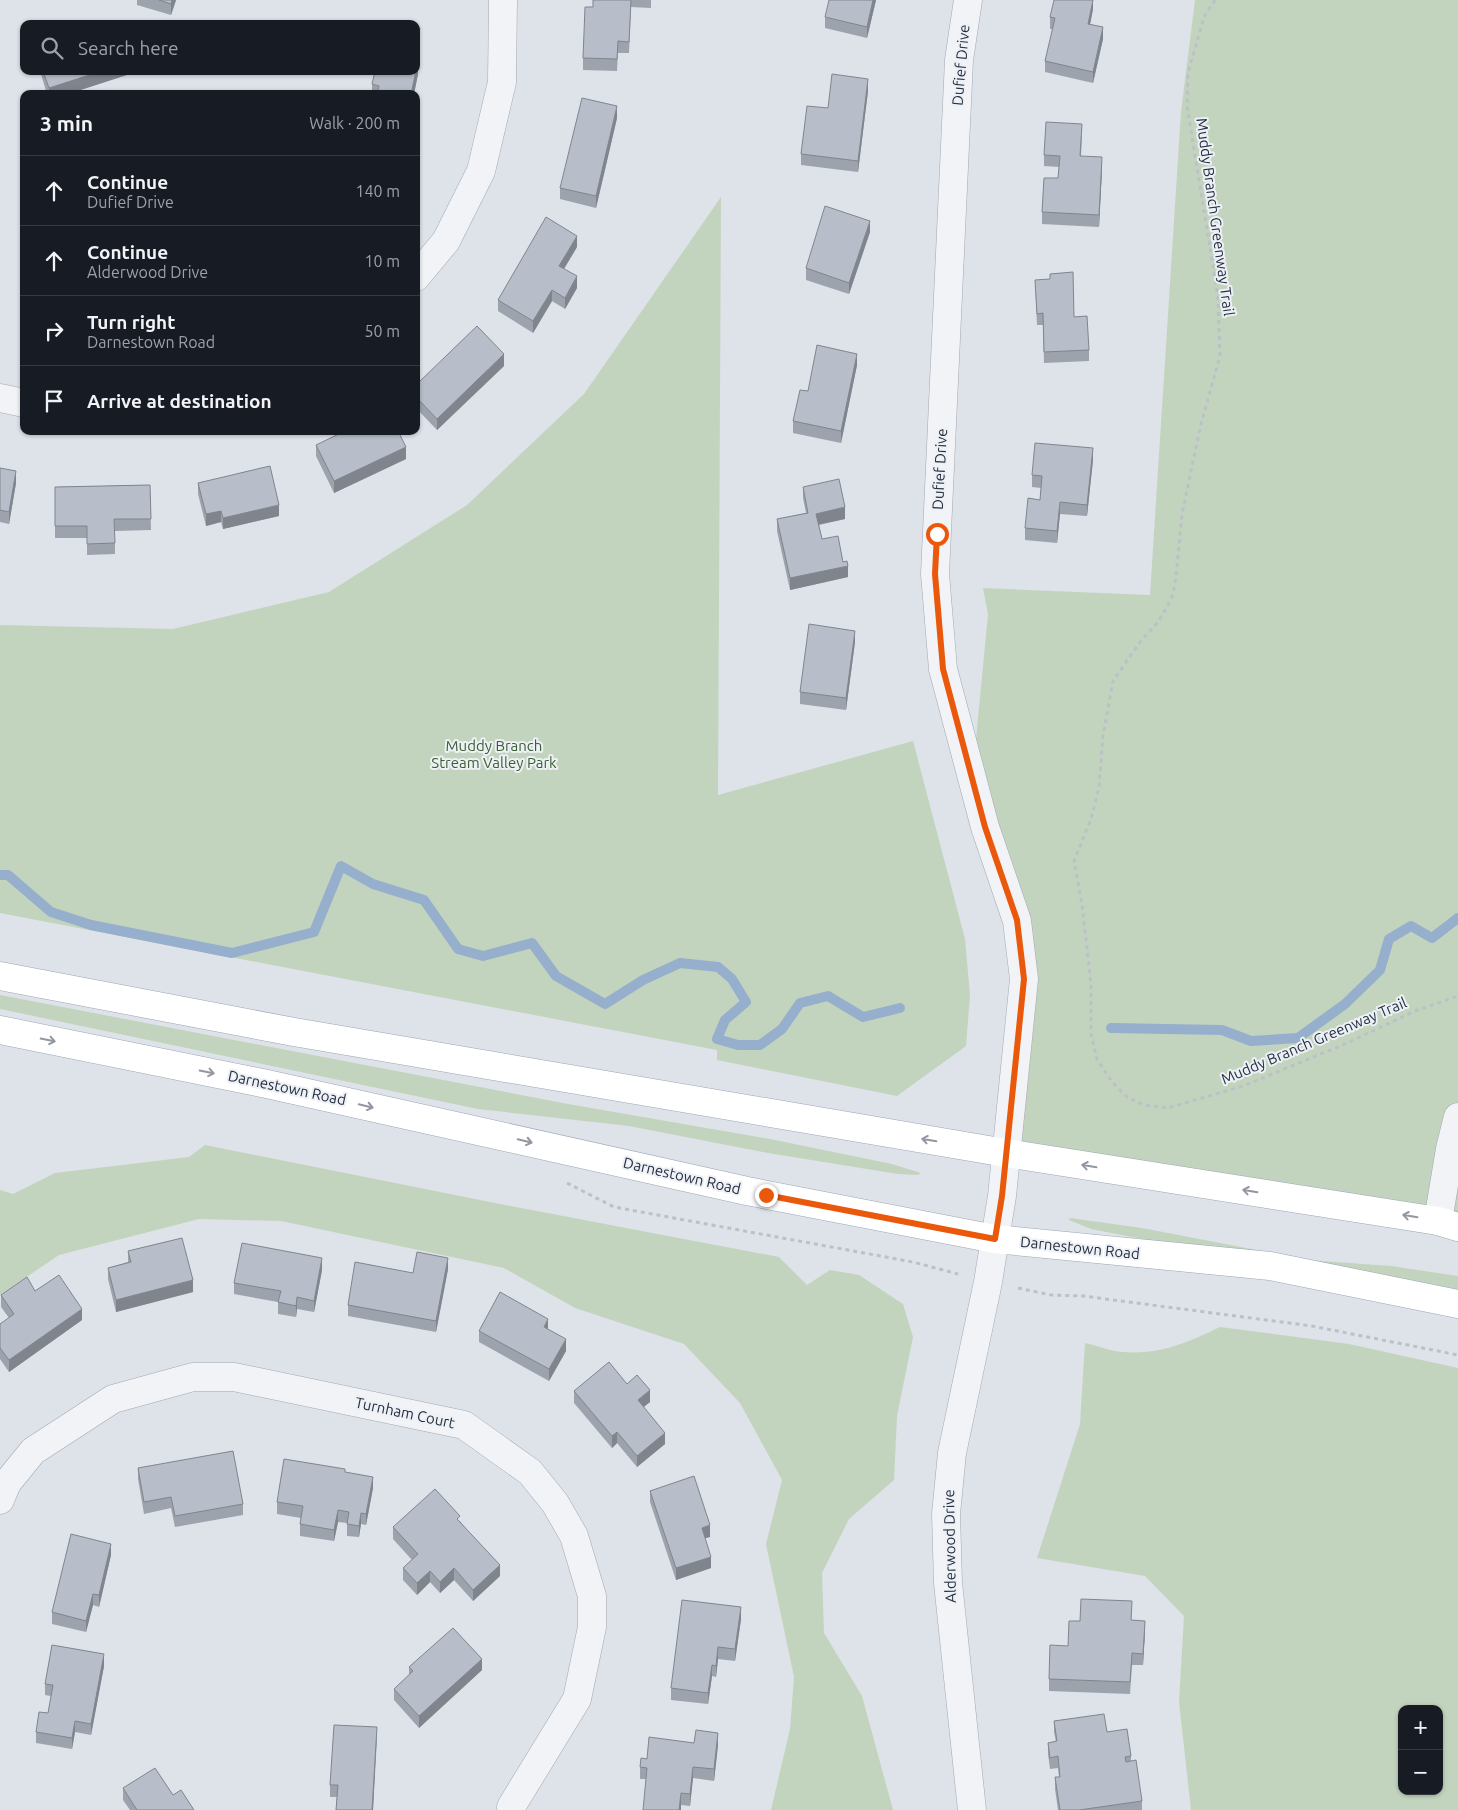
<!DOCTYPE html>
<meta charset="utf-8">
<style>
body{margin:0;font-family:Ubuntu,sans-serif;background:#20242c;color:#f1f3f6}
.controls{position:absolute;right:15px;bottom:15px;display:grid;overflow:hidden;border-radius:10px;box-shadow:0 1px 4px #0004}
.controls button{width:45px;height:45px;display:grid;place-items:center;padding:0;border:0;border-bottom:1px solid #363941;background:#171b24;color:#f1f3f6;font:25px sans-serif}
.stop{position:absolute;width:15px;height:15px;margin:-11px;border:4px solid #ea580c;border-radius:50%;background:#fff}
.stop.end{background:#ea580c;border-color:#fff;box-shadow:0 1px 5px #0008}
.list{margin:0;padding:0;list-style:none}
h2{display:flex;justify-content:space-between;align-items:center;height:65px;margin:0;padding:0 20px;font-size:21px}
h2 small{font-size:16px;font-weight:400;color:#9ea1a6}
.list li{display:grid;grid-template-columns:32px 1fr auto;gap:15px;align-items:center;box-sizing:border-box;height:70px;padding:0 20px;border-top:1px solid #363941}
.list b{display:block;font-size:19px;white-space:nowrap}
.list p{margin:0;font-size:16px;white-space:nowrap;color:#9ea1a6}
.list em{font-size:16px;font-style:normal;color:#9ea1a6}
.icon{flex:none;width:28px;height:28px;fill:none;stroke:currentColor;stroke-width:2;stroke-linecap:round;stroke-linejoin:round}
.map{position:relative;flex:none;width:1458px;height:1810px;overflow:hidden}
.search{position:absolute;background:#171b24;box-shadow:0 1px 4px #0004;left:20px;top:20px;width:400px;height:55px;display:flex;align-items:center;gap:12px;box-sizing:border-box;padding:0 18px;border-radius:10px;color:#9ea1a6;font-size:19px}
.panel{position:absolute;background:#171b24;box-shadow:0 1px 4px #0004;left:20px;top:90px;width:400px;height:345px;border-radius:10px}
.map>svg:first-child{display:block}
.green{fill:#c3d4be;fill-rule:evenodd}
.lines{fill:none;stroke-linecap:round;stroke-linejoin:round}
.stream{stroke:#95afcd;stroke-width:10}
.minor-casing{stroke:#a3a9b3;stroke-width:29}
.primary-casing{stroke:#9ca6b6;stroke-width:29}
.path{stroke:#bcc0c8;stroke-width:3;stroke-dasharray:4 4;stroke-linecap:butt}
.minor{stroke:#f1f3f7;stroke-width:28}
.primary{stroke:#fff;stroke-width:28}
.wall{fill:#9da3ad}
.shaded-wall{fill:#80858d}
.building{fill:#b7bec9;stroke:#80858d}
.oneway{stroke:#9297a0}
.route{stroke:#ea580c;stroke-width:6}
.labels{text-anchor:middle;stroke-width:4;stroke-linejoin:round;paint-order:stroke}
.street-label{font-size:15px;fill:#262f41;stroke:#edf1f6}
.park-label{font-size:15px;fill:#395e31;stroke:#edf1f6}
</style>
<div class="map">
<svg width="1458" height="1810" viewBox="0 0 1458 1810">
<rect width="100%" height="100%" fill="#dee2e9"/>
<path class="green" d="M 1195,0 L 1458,0 L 1458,1227 L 1006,1153 L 1017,921 L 972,781 L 988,614 L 983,588 L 1150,595 L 1181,112 Z
M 721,197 L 718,795 L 913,741 L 965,939 L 970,995 L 966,1046 L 897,1096 L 717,1060 L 717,1050 L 0,913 L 0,625 L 173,629 L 329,592 L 467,505 L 584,394 Z
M 0,995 L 568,1104 L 770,1139 L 892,1164 L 921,1173 L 918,1175 L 898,1174 L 768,1153 L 629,1126 L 478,1109 L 0,1009 Z
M 205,1145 L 505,1205 L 779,1257 L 807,1285 L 830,1270 L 859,1275 L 903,1304 L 913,1337 L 897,1416 L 894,1480 L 849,1519 L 822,1573 L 824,1633 L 862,1696 L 893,1810 L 771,1810 L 790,1729 L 794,1677 L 766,1544 L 782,1480 L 740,1403 L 684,1344 L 575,1308 L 504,1268 L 281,1221 L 199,1219 L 59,1255 L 0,1295 L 0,1190 L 13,1194 L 55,1173 L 189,1157 Z
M 1070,1218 L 1142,1228 L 1308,1260 L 1391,1266 L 1458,1276 L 1458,1301 L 1091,1229 L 1069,1220 Z
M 1220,1327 L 1349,1344 L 1458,1368 L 1458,1810 L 1191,1810 L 1179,1702 L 1184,1616 L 1145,1576 L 1037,1558 L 1080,1424 L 1085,1343 C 1095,1345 1105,1349 1115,1351 C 1154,1357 1185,1344 1220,1327 ZM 1402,1709 L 1439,1709 L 1439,1791 L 1402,1791 Z"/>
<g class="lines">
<path class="stream" d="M 0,875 L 8,875 L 51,912 L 91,925 L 232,953 L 314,932 L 341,866 L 373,884 L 424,900 L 458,949 L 483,956 L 532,943 L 556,976 L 605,1004 L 643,980 L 680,963 L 718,967 L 732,979 L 746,1002 L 725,1020 L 717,1039 L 738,1045 L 760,1045 L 782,1029 L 800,1003 L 828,996 L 863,1017 L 900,1008
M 1111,1028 L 1222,1030 L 1251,1041 L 1298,1038 L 1345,1004 L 1380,970 L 1389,939 L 1411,926 L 1432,938 L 1458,918"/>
<defs>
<path id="minor" d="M 968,0 L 959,60 L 935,574 L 943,669 L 985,827 L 1017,921 L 1024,979 L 1002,1196 L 988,1282 L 952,1453 L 946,1514 L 948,1583 L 972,1810
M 416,277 L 446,241 L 481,171 L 502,82 L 503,0
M 0,398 L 24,403
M 1438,1221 L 1450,1149 L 1458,1117
M 0,1500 L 7,1483 L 33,1451 L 113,1399 L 193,1377 L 234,1377 L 464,1425 L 530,1472 L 555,1503 L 574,1536 L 592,1596 L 592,1627 L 577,1699 L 511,1807"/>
<path id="primary" d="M 0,976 L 294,1032 L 1006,1153 L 1438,1221 L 1458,1227
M 0,1030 L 267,1084 L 747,1191 L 995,1239 L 1270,1266 L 1458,1304"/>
</defs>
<use href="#minor" class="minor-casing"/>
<use href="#primary" class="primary-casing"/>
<path class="path" d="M 1215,0 L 1204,17 L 1188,73 L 1187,106 L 1218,297 L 1220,356 L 1201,424 L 1182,514 L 1176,577 L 1173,594 L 1167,607 L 1158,622 L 1140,642 L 1113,681 L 1103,736 L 1099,787 L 1091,819 L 1074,861 L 1082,904 L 1091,984 L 1091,1034 L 1097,1059 L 1112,1082 L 1127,1097 L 1144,1105 L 1168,1108 L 1243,1086 L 1345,1044 L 1415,1011 L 1458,996
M 567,1183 L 614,1207 L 913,1262 L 958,1274
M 1018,1288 L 1051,1295 L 1083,1296 L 1312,1326 L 1458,1355"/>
<use href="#minor" class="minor"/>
<use href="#primary" class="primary"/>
</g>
<path class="wall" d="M 137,0 L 176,0 L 171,15 L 137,5 Z
M 593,0 L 651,0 L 651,8 L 631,7 L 629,53 L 618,53 L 617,71 L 583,70 L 583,58 L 593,7 Z
M 876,0 L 867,38 L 825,28 L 825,17 Z
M 1093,0 L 1093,9 L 1090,24 L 1103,39 L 1093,83 L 1045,72 L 1045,61 L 1053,29 L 1050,29 L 1050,17 Z
M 40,71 L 136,71 L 136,72 L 68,94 L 47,94 Z
M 418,74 L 414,94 L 372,94 L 372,84 Z
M 868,91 L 858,172 L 801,165 L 801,154 L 828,108 Z
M 617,118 L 596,208 L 560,199 L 560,188 Z
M 1082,136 L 1081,156 L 1102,169 L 1099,227 L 1042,224 L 1042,212 L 1058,178 L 1059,167 L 1044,166 L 1044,155 Z
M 870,232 L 849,294 L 806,280 L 806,268 Z
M 577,247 L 564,269 L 577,288 L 565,309 L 552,301 L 533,333 L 498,311 L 498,300 Z
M 1035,280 L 1074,317 L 1089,350 L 1089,361 L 1044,363 L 1043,325 L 1037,325 Z
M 857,365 L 841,443 L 793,433 L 793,421 L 808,391 Z
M 504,366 L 437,430 L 416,408 L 416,385 Z
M 316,445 L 406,459 L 334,493 L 316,456 Z
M 1093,460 L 1087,516 L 1060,514 L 1057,543 L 1025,540 L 1025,528 L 1040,500 L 1041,488 L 1032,487 L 1032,475 Z
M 0,468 L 16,483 L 9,524 L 0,522 Z
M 198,483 L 279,516 L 223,529 L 221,522 L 206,526 L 198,494 Z
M 150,485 L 151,530 L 115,531 L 115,554 L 87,555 L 87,538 L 55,538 L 55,487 Z
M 803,487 L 845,519 L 819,525 L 822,539 L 843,562 L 848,577 L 790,590 L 777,531 L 777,519 L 806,513 L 803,498 Z
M 855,642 L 846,710 L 800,704 L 800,692 Z
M 128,1251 L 193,1292 L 116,1312 L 108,1279 L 108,1268 L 128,1262 Z
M 448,1269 L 436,1332 L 348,1316 L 348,1305 L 413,1273 Z
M 322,1270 L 314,1312 L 297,1309 L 296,1317 L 278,1314 L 278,1302 L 234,1294 L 234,1283 Z
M 1,1295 L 82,1320 L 9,1372 L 0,1359 L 0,1324 L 9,1318 L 1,1307 Z
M 479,1331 L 566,1351 L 549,1381 L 479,1342 Z
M 627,1384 L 650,1402 L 644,1407 L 665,1444 L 637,1467 L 617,1443 L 612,1448 L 574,1403 L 574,1391 Z
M 138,1468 L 243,1504 L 243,1515 L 175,1527 L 171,1508 L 144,1514 L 138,1479 Z
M 345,1472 L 373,1488 L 366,1525 L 361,1524 L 359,1537 L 347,1536 L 347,1523 L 338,1522 L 334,1541 L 300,1536 L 300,1524 L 301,1518 L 277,1514 L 277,1502 Z
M 650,1491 L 710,1537 L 705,1538 L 711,1568 L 676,1580 L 650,1502 Z
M 460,1521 L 500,1576 L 473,1601 L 454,1580 L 440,1593 L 430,1582 L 417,1595 L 403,1580 L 403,1568 L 412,1560 L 393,1539 L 393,1527 Z
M 111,1555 L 99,1607 L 93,1605 L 86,1632 L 52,1624 L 52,1612 Z
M 741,1619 L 735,1661 L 718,1659 L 716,1677 L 712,1676 L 708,1704 L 671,1700 L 671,1688 Z
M 1131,1620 L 1145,1632 L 1143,1665 L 1132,1665 L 1130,1694 L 1049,1691 L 1049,1679 L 1068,1646 L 1080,1621 Z
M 104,1666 L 91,1735 L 75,1732 L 72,1749 L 36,1743 L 36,1732 L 48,1713 L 51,1696 L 45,1695 L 45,1684 Z
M 409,1667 L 482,1670 L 419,1728 L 394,1700 L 394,1689 L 409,1675 Z
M 1054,1721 L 1107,1732 L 1131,1756 L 1131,1761 L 1142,1801 L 1142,1810 L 1058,1810 L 1055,1789 L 1055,1777 L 1059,1777 L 1058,1768 L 1050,1769 L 1048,1754 L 1048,1743 L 1056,1742 L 1054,1732 Z
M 377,1739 L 373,1810 L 336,1810 L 337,1797 L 330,1797 L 330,1785 Z
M 694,1743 L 718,1745 L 714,1781 L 693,1778 L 690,1806 L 681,1805 L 646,1779 L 640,1779 L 640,1767 L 647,1759 Z
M 123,1788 L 173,1795 L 194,1810 L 130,1810 L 123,1800 Z"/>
<path class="shaded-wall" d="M 172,0 L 176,0 L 171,15 L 171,4 Z
M 873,0 L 876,0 L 867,38 L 867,27 Z
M 1093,0 L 1093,9 L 1088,35 L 1088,24 Z
M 1103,27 L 1103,39 L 1093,83 L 1093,72 Z
M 420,28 L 420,40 L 416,58 L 416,46 Z
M 418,63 L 418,74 L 414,94 L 411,94 Z
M 102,71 L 136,72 L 68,94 L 49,94 L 49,88 Z
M 868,79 L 868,91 L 858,172 L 858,161 Z
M 617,106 L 617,118 L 596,208 L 596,196 Z
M 1102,157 L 1102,169 L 1099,227 L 1099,215 Z
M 870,221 L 870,232 L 849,294 L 849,283 Z
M 577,236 L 577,247 L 559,277 L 559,266 Z
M 577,276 L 577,288 L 565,309 L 565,298 Z
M 552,290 L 552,301 L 533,333 L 533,321 Z
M 504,354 L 504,366 L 437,430 L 437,419 Z
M 857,354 L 857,365 L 841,443 L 841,431 Z
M 406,447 L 406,459 L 334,493 L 334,481 Z
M 1093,448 L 1093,460 L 1087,516 L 1087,505 Z
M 16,471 L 16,483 L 9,524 L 9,512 Z
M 1060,502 L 1060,514 L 1057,543 L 1057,531 Z
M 279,505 L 279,516 L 223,529 L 223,518 Z
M 845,507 L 845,519 L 816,525 L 816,514 Z
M 221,511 L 221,522 L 206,526 L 206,514 Z
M 848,566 L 848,577 L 790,590 L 790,578 Z
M 855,631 L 855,642 L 846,710 L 846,698 Z
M 322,1258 L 322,1270 L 314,1312 L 314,1301 Z
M 448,1258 L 448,1269 L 436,1332 L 436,1321 Z
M 193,1280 L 193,1292 L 116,1312 L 116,1300 Z
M 297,1297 L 297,1309 L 296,1317 L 296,1306 Z
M 82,1309 L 82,1320 L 9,1372 L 9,1360 Z
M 548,1319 L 548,1330 L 544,1327 Z
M 566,1339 L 566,1351 L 549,1381 L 549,1369 Z
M 650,1390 L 650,1402 L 638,1411 L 638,1400 Z
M 617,1432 L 617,1443 L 612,1448 L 612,1436 Z
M 665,1433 L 665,1444 L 637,1467 L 637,1456 Z
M 373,1477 L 373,1488 L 366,1525 L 366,1514 Z
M 338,1510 L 338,1522 L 334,1541 L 334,1530 Z
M 361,1513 L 361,1524 L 359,1537 L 359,1526 Z
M 710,1525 L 710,1537 L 702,1539 L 702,1528 Z
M 111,1544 L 111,1555 L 99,1607 L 99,1595 Z
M 711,1557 L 711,1568 L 676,1580 L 676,1568 Z
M 500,1565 L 500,1576 L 473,1601 L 473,1590 Z
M 454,1568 L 454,1580 L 440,1593 L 440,1582 Z
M 430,1571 L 430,1582 L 417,1595 L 417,1583 Z
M 93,1594 L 93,1605 L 86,1632 L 86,1621 Z
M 741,1607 L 741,1619 L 735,1661 L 735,1649 Z
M 1145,1621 L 1145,1632 L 1143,1665 L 1143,1654 Z
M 718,1647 L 718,1659 L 716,1677 L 716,1666 Z
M 104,1654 L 104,1666 L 91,1735 L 91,1724 Z
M 482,1659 L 482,1670 L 419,1728 L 419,1716 Z
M 712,1665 L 712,1676 L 708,1704 L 708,1693 Z
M 75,1721 L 75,1732 L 72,1749 L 72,1738 Z
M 377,1727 L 373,1810 L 372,1810 Z
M 718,1733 L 718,1745 L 714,1781 L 714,1769 Z
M 693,1767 L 693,1778 L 690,1806 L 690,1794 Z
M 681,1793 L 681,1810 L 679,1810 Z"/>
<path class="building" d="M 159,0 L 172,0 L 171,4 Z
M 593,0 L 631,0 L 629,42 L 618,41 L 617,59 L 583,58 L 585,7 L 593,7 Z
M 829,0 L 873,0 L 867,27 L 825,17 Z
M 1054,0 L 1093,0 L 1088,24 L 1103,27 L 1093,72 L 1045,61 L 1055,18 L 1050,17 Z
M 386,21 L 399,24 L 385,24 Z
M 416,27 L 420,28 L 416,46 Z
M 43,71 L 102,71 L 49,88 Z
M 375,71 L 416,71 L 411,94 L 377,94 L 379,86 L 372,84 Z
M 832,74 L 868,79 L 858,161 L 801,154 L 807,106 L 828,108 Z
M 582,98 L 617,106 L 596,196 L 560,188 Z
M 1046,122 L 1082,124 L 1080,156 L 1102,157 L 1099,215 L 1042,212 L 1044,178 L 1058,178 L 1060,156 L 1044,155 Z
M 825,206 L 870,221 L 849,283 L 806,268 Z
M 546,217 L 577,236 L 559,266 L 577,276 L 565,298 L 552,290 L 533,321 L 498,300 Z
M 1073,272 L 1074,317 L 1087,316 L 1089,350 L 1044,352 L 1043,313 L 1037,314 L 1035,280 L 1050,279 L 1050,274 Z
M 477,326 L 504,354 L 437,419 L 416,397 L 416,385 Z
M 817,345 L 857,354 L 841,431 L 793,421 L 800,390 L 808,391 Z
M 345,431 L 398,431 L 406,447 L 334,481 L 316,445 Z
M 1035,443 L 1093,448 L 1087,505 L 1060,502 L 1057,531 L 1025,528 L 1028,498 L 1040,500 L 1042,476 L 1032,475 Z
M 270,466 L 279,505 L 223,518 L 221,511 L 206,514 L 198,483 Z
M 0,468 L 16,471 L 9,512 L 0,510 Z
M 839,479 L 845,507 L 816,514 L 822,539 L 838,536 L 843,562 L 847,561 L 848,566 L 790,578 L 777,519 L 808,513 L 803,487 Z
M 150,485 L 151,519 L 114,519 L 115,543 L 87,544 L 87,526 L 55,526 L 55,487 Z
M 809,624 L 855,631 L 846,698 L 800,692 Z
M 182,1238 L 193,1280 L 116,1300 L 108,1268 L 131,1262 L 128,1251 Z
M 242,1243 L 322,1258 L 314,1301 L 297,1297 L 296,1306 L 278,1302 L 281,1291 L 234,1283 Z
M 417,1252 L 448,1258 L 436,1321 L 348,1305 L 355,1262 L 413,1273 Z
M 59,1275 L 82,1309 L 9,1360 L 0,1348 L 0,1324 L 14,1314 L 1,1295 L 27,1277 L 35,1291 Z
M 500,1292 L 548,1319 L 544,1327 L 566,1339 L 549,1369 L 479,1331 Z
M 609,1362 L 627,1384 L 637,1375 L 650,1390 L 638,1400 L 665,1433 L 637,1456 L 617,1432 L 612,1436 L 574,1391 Z
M 233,1451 L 243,1504 L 175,1516 L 171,1497 L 144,1502 L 138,1468 Z
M 284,1459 L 345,1469 L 345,1472 L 373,1477 L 366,1514 L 361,1513 L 359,1526 L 347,1524 L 349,1512 L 338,1510 L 334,1530 L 300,1524 L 303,1506 L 277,1502 Z
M 694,1476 L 710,1525 L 702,1528 L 711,1557 L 676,1568 L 650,1491 Z
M 435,1489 L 460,1516 L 457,1519 L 500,1565 L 473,1590 L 454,1568 L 440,1582 L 430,1571 L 417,1583 L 403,1568 L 418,1554 L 393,1527 Z
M 71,1534 L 111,1544 L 99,1595 L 93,1594 L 86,1621 L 52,1612 Z
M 1081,1599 L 1132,1601 L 1131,1620 L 1145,1621 L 1143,1654 L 1132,1653 L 1130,1682 L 1049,1679 L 1050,1645 L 1068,1646 L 1069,1621 L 1080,1621 Z
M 682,1600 L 741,1607 L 735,1649 L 718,1647 L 716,1666 L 712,1665 L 708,1693 L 671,1688 Z
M 453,1628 L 482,1659 L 419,1716 L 394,1689 L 413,1671 L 409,1667 Z
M 52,1645 L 104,1654 L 91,1724 L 75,1721 L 72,1738 L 36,1732 L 39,1712 L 48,1713 L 53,1685 L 45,1684 Z
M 1104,1714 L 1107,1732 L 1127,1729 L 1131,1756 L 1125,1757 L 1126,1762 L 1136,1760 L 1142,1801 L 1079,1810 L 1060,1810 L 1055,1777 L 1060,1777 L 1058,1756 L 1050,1758 L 1048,1743 L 1057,1741 L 1054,1721 Z
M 334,1725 L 377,1727 L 372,1810 L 336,1810 L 338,1785 L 330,1785 Z
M 696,1730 L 718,1733 L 714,1769 L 693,1767 L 690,1794 L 681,1793 L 679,1810 L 643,1810 L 647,1768 L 640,1767 L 641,1758 L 647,1759 L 649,1737 L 694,1743 Z
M 155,1768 L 173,1795 L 181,1790 L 194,1810 L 137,1810 L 123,1788 Z"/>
<defs><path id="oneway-shaft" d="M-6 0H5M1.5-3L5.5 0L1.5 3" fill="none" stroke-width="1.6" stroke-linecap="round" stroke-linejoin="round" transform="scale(1.25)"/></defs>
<g class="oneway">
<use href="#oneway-shaft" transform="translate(48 1040) rotate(11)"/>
<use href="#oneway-shaft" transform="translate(207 1072) rotate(11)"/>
<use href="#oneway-shaft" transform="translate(366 1106) rotate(13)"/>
<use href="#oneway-shaft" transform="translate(929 1140) rotate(-170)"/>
<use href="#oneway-shaft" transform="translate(525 1141) rotate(13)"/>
<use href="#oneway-shaft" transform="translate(1089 1166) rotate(-171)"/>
<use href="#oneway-shaft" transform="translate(1250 1191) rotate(-171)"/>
<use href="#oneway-shaft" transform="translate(1410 1216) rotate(-171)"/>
</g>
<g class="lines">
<path class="route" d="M 766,1195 L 995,1239 L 1002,1196 L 1024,979 L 1017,920 L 985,827 L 943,669 L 935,574 L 937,534"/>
</g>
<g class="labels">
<g class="street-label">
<text transform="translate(961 65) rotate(-85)" y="5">Dufief Drive</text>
<text transform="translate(1215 217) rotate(82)" y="5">Muddy Branch Greenway Trail</text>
<text transform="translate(940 469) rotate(-87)" y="5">Dufief Drive</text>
<text transform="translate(1314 1041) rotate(-23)" y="5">Muddy Branch Greenway Trail</text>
<text transform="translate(287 1088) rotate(12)" y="5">Darnestown Road</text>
<text transform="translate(682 1176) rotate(13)" y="5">Darnestown Road</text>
<text transform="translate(1080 1248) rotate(6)" y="5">Darnestown Road</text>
<text transform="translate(405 1413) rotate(12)" y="5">Turnham Court</text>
<text transform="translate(950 1546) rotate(-91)" y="5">Alderwood Drive</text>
</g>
<g class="park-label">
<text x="494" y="751">Muddy Branch<tspan x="494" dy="17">Stream Valley Park</tspan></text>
</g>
</g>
</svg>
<div class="controls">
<button>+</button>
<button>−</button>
</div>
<div class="stop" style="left:937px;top:534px"></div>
<div class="stop end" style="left:766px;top:1195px"></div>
<div class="search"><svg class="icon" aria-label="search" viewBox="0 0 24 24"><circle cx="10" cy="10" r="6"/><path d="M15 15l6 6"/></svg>Search here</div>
<section class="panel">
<h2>3 min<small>Walk · 200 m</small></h2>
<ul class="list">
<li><svg class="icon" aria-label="ahead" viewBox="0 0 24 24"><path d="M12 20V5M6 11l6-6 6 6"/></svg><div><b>Continue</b><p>Dufief Drive</p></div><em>140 m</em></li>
<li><svg class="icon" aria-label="ahead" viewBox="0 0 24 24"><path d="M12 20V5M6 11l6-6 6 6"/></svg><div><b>Continue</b><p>Alderwood Drive</p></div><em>10 m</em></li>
<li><svg class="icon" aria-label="right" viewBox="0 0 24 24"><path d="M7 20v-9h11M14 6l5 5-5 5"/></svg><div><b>Turn right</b><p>Darnestown Road</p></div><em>50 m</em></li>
<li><svg class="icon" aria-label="arrive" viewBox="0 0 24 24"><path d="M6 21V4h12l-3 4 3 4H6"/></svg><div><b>Arrive at destination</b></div></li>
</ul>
</section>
</div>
